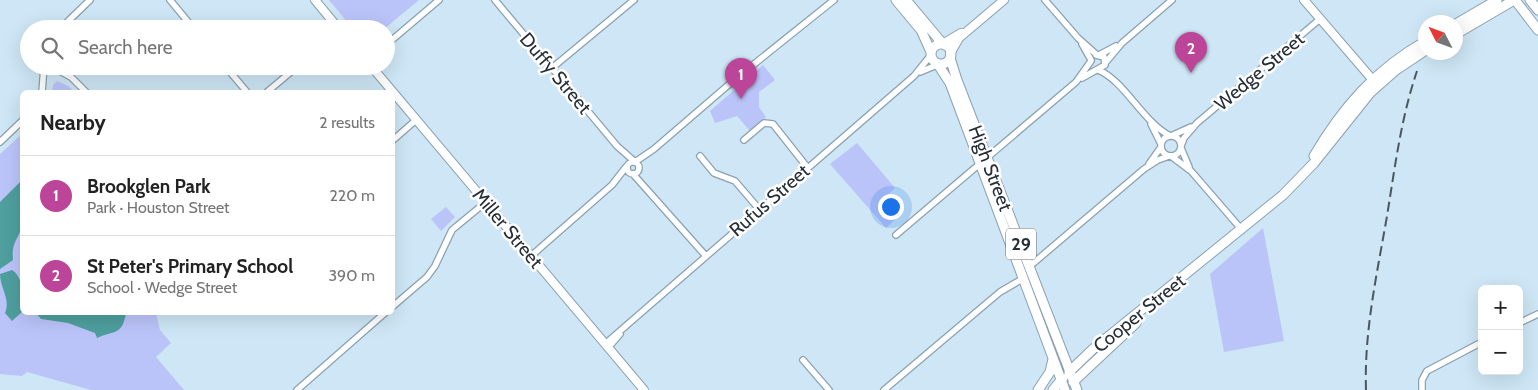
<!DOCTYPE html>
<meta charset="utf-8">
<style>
body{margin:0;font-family:Cabin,sans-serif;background:#f2f2f2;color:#222}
.controls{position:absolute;right:15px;bottom:15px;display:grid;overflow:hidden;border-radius:8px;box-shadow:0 5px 20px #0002}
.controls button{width:45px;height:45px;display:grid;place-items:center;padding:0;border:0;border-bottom:1px solid #e0e0e0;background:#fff;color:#222;font:25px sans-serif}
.compass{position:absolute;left:1418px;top:15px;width:45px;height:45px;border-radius:50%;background:#fff;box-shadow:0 5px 20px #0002;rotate:312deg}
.you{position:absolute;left:890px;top:206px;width:18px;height:18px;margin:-12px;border:4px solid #fff;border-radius:50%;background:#1a73e8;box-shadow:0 0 0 8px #1a73e833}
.badge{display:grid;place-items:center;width:32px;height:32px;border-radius:50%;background:#bc4499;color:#fff;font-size:16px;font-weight:700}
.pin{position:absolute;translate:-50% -41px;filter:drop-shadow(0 1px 2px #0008)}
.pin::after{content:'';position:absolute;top:26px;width:18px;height:15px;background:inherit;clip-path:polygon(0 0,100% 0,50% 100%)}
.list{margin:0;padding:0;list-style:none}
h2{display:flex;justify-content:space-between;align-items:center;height:65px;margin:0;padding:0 20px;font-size:21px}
h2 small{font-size:16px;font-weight:400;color:#767676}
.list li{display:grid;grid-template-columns:32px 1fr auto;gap:15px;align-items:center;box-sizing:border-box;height:80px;padding:0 20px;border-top:1px solid #e0e0e0}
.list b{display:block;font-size:19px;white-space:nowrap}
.list p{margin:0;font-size:16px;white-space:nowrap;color:#767676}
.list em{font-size:16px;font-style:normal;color:#767676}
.icon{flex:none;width:28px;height:28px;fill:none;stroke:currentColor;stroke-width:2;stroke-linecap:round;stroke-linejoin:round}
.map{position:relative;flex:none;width:1538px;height:390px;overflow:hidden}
.search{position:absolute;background:#fff;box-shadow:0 5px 20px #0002;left:20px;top:20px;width:375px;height:55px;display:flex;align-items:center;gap:12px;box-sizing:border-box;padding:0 18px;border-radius:28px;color:#767676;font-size:19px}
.panel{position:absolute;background:#fff;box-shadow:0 5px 20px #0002;left:20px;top:90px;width:375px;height:225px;border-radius:8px}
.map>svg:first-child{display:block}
.green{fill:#bbc4f9}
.water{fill:#4e9f9e}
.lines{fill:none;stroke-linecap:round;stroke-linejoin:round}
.minor-casing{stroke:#8aa1b0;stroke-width:8}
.tertiary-casing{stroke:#8aa1b0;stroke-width:10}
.secondary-casing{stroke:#8aa1b0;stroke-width:11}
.primary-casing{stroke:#8aa1b0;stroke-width:11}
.minor{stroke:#fff;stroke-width:5.5}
.tertiary{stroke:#fff;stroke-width:8}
.secondary{stroke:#fff;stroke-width:9}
.primary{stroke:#fff;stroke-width:9}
.rail{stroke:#4a575f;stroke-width:2;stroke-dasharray:10 5;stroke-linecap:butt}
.labels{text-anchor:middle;stroke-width:5;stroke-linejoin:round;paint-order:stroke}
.shield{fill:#fff;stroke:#666d72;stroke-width:1}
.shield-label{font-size:18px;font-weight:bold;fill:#252f35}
.street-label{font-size:19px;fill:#252f35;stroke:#fff}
</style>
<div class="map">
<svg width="1538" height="390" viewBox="0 0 1538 390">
<rect width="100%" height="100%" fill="#cee6f5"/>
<path class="green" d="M 329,0 L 419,0 L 384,29 L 353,29 Z
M 763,65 L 775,80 L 759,92 L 759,107 L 766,117 L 750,131 L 737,116 L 715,123 L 710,111 Z
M 57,81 L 68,86 L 75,92 L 52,92 L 53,85 Z
M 22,134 L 22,312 L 156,313 L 160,330 L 171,343 L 156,357 L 184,390 L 91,390 L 27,372 L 22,376 L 0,374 L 0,154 Z
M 857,143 L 895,188 L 883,199 L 898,217 L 886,228 L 830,164 Z
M 446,207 L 455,217 L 441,231 L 431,219 Z
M 1263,228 L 1284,341 L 1224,352 L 1210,274 Z"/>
<path class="water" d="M 22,180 C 23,194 25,210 22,224 C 20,239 11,240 13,260 L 0,269 L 0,202 Z
M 12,270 C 25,278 22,299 22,312 L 12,321 L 5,313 C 11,299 0,288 0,274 Z
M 126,313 C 122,336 114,330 97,338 L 95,333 L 68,323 L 41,319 L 36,313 Z"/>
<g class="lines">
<defs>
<path id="minor" d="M 170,0 L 194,29
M 495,0 L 617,146 L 634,161
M 1045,0 L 1078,38 L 1097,55
M 60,29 L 90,0
M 1082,44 L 1091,60
M 386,45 L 439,0
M 1099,55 L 1116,46
M 1106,62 L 1122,43 L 1172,0
M 50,66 L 71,77 L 86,92
M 225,66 L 247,92
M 552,68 L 634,0
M 1098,70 C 1124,80 1142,121 1170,136
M 920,72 L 937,65
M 1082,78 L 1105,65 L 1104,57 L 1096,55
M 42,92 L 44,66
M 267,92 L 298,66
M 1151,124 L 1161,144
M 1171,136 L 1191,127
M1161 146a10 10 0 1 1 20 0a10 10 0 1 1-20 0Z
M 744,140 L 764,123 L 773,124 L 807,167
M 392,141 L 416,120
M 0,142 L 22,121
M 1181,146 L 1184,138 L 1197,123 L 1320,19
M 1181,148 L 1189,167
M 700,156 L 714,173 L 735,181 L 759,209
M 1171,156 L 1191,171 L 1242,230
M627 168a6 6 0 1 1 12 0a6 6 0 1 1-12 0Z
M 635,162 L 654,149 L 733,81 L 834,0
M 1149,164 L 1161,147
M 633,174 L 705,255
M 896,235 L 1076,82 L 1091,61
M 531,256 L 612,185 L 626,167
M 1030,266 L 1144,169 L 1158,160 L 1169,156
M 392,307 L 427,277 L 435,266 L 452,230 L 486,202
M 1519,323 L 1538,314
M 605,344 L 914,76 L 931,55
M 608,348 L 620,334
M 803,360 L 829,390
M 297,390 L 386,312
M 884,390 L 1000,292 L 1024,278
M 1422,390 L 1422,380 L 1427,371 L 1482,342"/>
<path id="tertiary" d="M 315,0 L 339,29
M 1304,0 L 1372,79
M 944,43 L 961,33
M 950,54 L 959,38 L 1004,0
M 371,66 L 644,390"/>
<path id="secondary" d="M 1515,0 L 1538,30
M 1530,0 L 1538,10
M 1456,24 L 1497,0
M 1456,34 L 1514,0
M 1314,156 C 1342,108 1376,69 1426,41
M 1069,372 L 1093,349 L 1283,195 L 1314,163 L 1370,93 L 1396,70 L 1426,50
M 1073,382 L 1136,323"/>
<path id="primary" d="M 896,0 L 921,30 L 931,52
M 906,0 L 942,43
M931 54a10 10 0 1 1 20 0a10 10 0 1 1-20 0Z
M 950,58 L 957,80 L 1077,390
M 939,66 L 950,83 L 1065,390
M 1038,390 L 1050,372 L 1053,359
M 1053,390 L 1063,378"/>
</defs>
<use href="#minor" class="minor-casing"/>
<use href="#tertiary" class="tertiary-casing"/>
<use href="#secondary" class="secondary-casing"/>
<use href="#primary" class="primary-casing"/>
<use href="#minor" class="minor"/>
<use href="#tertiary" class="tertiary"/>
<use href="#secondary" class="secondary"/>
<use href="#primary" class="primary"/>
<path class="rail" d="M 1366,390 C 1364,331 1377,274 1387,216 C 1395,167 1401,118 1417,71"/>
</g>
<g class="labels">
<rect class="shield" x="1006" y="228.5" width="30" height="31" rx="4"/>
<g class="shield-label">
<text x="1021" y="250">29</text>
</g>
<g class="street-label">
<text transform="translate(1259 71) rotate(-40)" y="7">Wedge Street</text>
<text transform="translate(556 73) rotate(50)" y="7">Duffy Street</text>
<text transform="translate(991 168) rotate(69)" y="7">High Street</text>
<text transform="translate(769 200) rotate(-41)" y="7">Rufus Street</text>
<text transform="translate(508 228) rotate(50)" y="7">Miller Street</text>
<text transform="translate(1139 313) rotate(-39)" y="7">Cooper Street</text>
</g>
</g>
</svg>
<div class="controls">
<button>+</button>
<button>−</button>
</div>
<svg class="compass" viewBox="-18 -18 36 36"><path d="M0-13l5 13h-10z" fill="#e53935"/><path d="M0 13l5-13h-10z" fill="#767676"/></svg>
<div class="you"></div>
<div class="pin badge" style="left:741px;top:99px">1</div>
<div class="pin badge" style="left:1191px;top:73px">2</div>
<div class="search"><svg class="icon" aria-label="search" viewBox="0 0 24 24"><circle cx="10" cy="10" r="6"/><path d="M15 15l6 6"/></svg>Search here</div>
<section class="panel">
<h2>Nearby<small>2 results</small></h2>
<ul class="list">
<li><span class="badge">1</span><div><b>Brookglen Park</b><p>Park · Houston Street</p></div><em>220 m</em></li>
<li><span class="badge">2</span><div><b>St Peter's Primary School</b><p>School · Wedge Street</p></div><em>390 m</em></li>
</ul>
</section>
</div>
